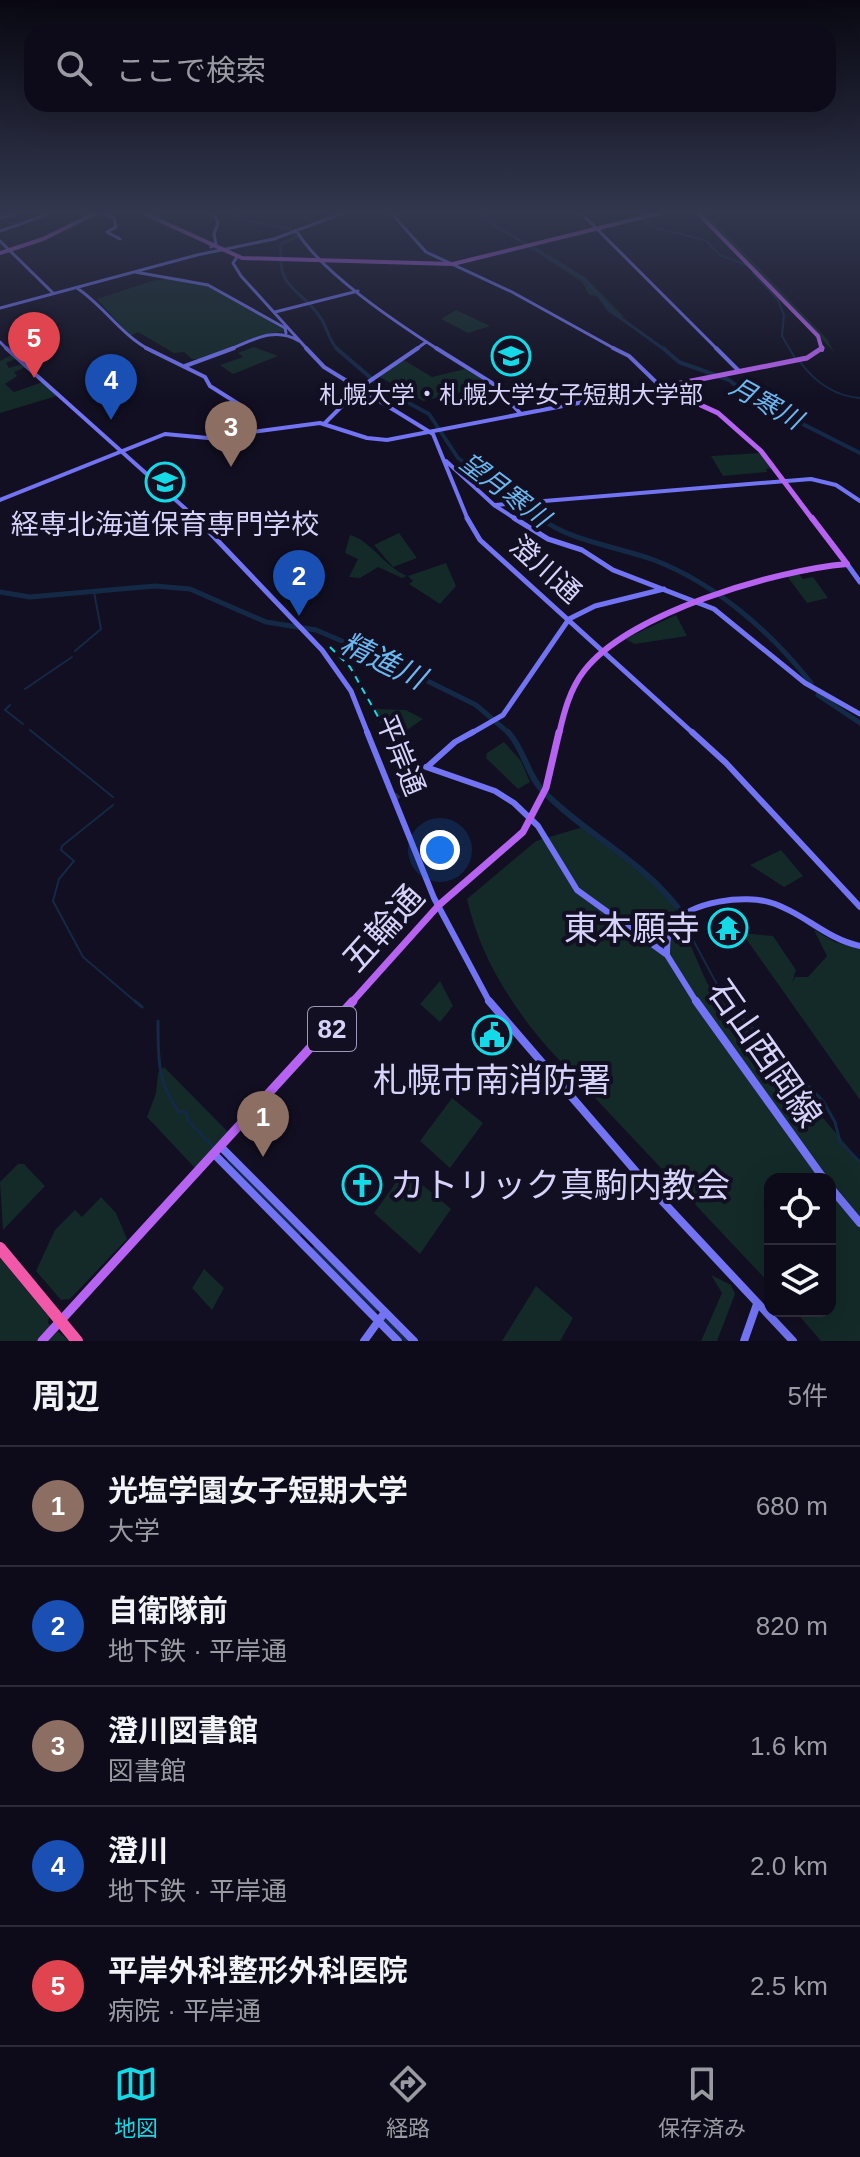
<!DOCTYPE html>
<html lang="ja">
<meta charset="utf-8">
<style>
body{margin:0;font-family:Arial,"Noto Sans JP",sans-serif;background:#1b1926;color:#f1f3f6}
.controls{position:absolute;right:24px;bottom:24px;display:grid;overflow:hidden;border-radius:16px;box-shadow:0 8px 32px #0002}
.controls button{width:72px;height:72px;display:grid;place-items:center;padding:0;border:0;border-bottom:2px solid #2d2b38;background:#0d0b19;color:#f1f3f6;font:40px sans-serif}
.you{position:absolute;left:440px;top:850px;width:28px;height:28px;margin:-20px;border:6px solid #fff;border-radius:50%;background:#1a73e8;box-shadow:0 0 0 12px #1a73e833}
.badge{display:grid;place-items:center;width:52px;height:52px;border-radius:50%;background:#14d9e6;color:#fff;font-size:26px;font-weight:700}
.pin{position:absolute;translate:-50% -66px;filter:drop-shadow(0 2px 4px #0008)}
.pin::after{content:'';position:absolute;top:42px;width:28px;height:24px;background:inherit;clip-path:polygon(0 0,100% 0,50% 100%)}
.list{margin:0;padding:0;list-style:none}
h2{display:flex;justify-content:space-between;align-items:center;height:104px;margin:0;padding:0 32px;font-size:34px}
h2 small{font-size:26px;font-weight:400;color:#9a9ba2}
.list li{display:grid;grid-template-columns:52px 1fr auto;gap:24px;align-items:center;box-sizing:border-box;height:120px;padding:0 32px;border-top:2px solid #2d2b38}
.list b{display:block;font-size:30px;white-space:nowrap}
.list p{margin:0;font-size:26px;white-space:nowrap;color:#9a9ba2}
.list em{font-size:26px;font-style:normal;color:#9a9ba2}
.icon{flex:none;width:44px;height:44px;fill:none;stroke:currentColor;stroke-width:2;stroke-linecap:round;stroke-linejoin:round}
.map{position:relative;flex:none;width:860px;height:1341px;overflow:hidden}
.search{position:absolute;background:#0d0b19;box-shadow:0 8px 32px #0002;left:24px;right:24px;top:24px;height:88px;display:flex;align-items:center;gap:20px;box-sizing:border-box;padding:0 28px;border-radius:24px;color:#9a9ba2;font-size:30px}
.sheet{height:704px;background:#0d0b19}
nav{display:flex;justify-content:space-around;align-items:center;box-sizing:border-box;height:112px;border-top:2px solid #2d2b38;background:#0d0b19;font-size:22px;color:#9a9ba2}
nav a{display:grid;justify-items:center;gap:4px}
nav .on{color:#14d9e6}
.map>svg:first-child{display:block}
.green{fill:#132a28}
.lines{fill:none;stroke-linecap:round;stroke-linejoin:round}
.stream-far1{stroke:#142946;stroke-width:2}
.stream{stroke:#142946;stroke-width:3}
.river-far3{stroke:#142946;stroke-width:3}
.river-far2{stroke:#142946;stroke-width:4}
.river-far1{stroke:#142946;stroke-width:5}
.river{stroke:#142946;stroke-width:6}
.secondary-tunnel{stroke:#2f2c42;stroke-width:6;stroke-dasharray:6 3;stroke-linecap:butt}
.secondary-far4{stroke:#7274f3;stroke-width:3}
.secondary-far3{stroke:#7274f3;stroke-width:4}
.secondary-far2{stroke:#7274f3;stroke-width:5}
.secondary-far1{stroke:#7274f3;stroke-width:6}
.secondary{stroke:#7274f3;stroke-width:8}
.primary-far4{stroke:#b763f2;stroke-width:4}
.primary-far3{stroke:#b763f2;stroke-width:5}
.primary-far2{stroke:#b763f2;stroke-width:6}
.primary-far1{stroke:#b763f2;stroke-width:7}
.primary{stroke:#b763f2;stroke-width:9}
.highway{stroke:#f158a7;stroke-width:12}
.rail{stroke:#14d9e6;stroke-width:2;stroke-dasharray:7 6;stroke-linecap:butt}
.labels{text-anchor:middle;stroke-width:8;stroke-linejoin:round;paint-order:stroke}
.far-poi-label{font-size:24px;fill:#d6d3fb;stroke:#110f21}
.far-water-label{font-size:26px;font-style:italic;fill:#6ab8f2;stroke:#110f21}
.shield{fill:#110f21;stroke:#9b98ba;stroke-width:2}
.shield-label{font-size:26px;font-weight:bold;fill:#d6d3fb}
.poi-label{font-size:28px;fill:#d6d3fb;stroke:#110f21}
.street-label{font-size:28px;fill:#d6d3fb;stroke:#110f21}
.water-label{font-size:30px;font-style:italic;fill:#6ab8f2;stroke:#110f21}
.near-street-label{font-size:34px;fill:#d6d3fb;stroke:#110f21}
.near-poi-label{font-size:34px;fill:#d6d3fb;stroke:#110f21;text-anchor:end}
</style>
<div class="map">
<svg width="860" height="1341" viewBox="0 0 860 1341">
<rect width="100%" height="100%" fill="#110f21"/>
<path class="green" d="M 701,213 L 706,213 L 827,339 L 834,352 Z
M 536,247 L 586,278 L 624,317 L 619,318 L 608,312 L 597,296 L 589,295 L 582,282 L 530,248 Z
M 178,277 L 210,286 L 286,331 L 265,334 L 202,359 L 192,359 L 184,352 L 174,353 L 138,332 L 130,336 L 97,299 L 152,281 Z
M 456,310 L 490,326 L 468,333 L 441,319 Z
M 254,347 L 278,356 L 233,374 L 220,365 L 243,357 L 238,353 Z
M 11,355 L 16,359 L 6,363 L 9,368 L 22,364 L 26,367 L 14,372 L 17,376 L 5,384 L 14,392 L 43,382 L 57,396 L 0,413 L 0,361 Z
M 402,359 L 432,377 L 465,369 L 491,385 L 423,401 L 378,376 Z
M 760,453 L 772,468 L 766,469 L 767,472 L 723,476 L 711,456 Z
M 399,533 L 417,558 L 393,567 L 374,545 Z
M 350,535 C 370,540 385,567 407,576 L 402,578 L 378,567 L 360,578 L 349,577 L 358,559 L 345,553 Z
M 446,563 L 456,586 L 440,604 L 409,584 L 413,581 L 408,576 Z
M 799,574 L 803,579 L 813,577 L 828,598 L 807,603 L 787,576 Z
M 676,615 L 687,636 L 635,644 L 625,639 Z
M 374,709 L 406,710 L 423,719 L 394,739 Z
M 504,742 L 521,761 L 530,782 L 518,789 L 486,758 L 487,753 Z
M 583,827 L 659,882 L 668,894 L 707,983 L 860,1161 L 860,1341 L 821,1341 L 795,1311 L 830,1311 L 830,1179 L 770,1179 L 770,1284 L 548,1048 C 510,1004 480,956 467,899 L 536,841 Z
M 781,850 L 803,876 L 784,887 L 750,865 Z
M 814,930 L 835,942 L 860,949 L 860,1100 L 742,933 L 773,936 L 796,970 L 792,983 L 795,977 L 808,977 L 827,956 Z
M 440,981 L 453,1006 L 440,1022 L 420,1004 Z
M 164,1067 L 229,1133 L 195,1168 L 147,1117 L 156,1093 L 158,1073 Z
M 452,1098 L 483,1123 L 450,1168 L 420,1141 Z
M 18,1164 L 24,1164 L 45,1186 L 3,1230 L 0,1182 Z
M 405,1170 L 451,1209 L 420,1254 L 374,1213 Z
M 101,1197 L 116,1213 L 127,1239 L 70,1299 L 61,1300 L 36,1271 L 55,1230 L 75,1210 L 82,1217 Z
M 0,1258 L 49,1317 L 48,1323 L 69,1341 L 0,1341 Z
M 204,1269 L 224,1288 L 212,1310 L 192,1288 Z
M 711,1275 L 731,1285 L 735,1294 L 717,1341 L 701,1341 L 722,1293 Z
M 536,1286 L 573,1318 L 560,1341 L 502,1341 Z"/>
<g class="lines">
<path class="stream-far1" d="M 643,220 L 657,228 L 704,240
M 706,241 L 720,255 L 746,265
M 753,273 L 778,300 L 784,315 L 782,336 L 795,358
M 800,362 C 815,382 834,396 860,398
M 75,651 L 101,629 L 94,592
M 25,689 L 72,657
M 10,705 L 5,710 L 23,724
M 30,730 L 113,797
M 113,805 L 62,846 L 61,850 L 74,861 L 59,879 L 53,901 L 83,957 L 137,1003
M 678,908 L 680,913
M 685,925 L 727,1003"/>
<path class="stream" d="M 135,1001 L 142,1007
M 726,1001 L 823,1101 L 835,1122 L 840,1142 L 860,1162
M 158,1021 C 158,1055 157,1084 179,1112 L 186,1112 L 188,1121 L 214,1148
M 228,1160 L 300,1234
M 314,1248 L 376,1310
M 385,1320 L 406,1341"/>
<path class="river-far3" d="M 230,213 L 246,221 L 291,229
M 481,213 L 485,220 L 583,278 L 615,314 L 665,350
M 294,232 L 298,236 L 281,244 C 277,292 298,285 320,317 C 328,328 327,338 338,350"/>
<path class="river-far2" d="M 336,348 L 385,390 L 429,414 L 458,458 L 542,520
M 663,348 L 679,362 L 729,380 L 753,399 L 860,453"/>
<path class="river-far1" d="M 540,518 C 572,542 616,546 654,560 C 716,584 770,631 811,683
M 0,592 L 30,597 L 155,586 L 190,589 L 266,622 L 316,630 L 377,656 L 476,705 L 510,734
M 818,695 L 860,723"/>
<path class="river" d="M 508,732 C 524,749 527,774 542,790 C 585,834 640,859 678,908"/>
<path class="secondary-tunnel" d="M 394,799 L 426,767"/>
<path class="secondary-far4" d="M 101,213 L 114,218 L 116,227 L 107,232 L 120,239
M 391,213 L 426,252 L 512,292 L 617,350
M 581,213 L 718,350
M 0,218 L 19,213
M 296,230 C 320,272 397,323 439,350
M 0,231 L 51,213
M 0,241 L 53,293
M 211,247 L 216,244 L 214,234 L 218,223 L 213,213
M 237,257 L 233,263 L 241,276 L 308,350
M 135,272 L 208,285 L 285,328 L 286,333
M 77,288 C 104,306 121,335 150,350
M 0,308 L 197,255 L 274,239 L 343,213
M 275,312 L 358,291
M 0,342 L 8,350
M 228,350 C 253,340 275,326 299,341
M 415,350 L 426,342"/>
<path class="secondary-far3" d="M 6,348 L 198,520
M 146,348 L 205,377 L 210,386 L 245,408
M 306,348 L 324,367 L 433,434 L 468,520
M 436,348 L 492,383 L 521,414
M 613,348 L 629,356 L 660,386
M 716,348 L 739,371
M 185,366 L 234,348
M 325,423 L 361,387 L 418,348
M 446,461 L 494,505 L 517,520
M 0,500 L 165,434 L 208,438 L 320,423 L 367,438 L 387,440 L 661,387
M 495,505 L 811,479 L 836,485 L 860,501"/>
<path class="secondary-far2" d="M 196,518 L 322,650 L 351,691 L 368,734
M 467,518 L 480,540 L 694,734
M 514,518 L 548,539 L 582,550 L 613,570 L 714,609 L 805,683 L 860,714
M 847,564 L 860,582
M 470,734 L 503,715 L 569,619 L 595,606 L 664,589"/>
<path class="secondary-far1" d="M 367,732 L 434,898 L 490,1003
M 692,732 L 726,763 L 860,907
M 426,767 L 495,791 L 514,803 L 538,826 L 577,890 L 667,955 C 667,945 667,934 673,925 C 690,901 746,894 772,903 C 804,913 826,939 860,946
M 427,767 L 455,742 L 473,732
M 667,955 L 697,1003"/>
<path class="secondary" d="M 489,1001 L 651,1189 L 793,1341
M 696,1001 L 824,1179
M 223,1149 L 414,1341
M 216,1156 L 398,1341
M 830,1187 L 860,1223
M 364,1341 L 385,1312
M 744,1341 L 757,1304"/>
<path class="primary-far4" d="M 143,213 L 242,258 L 453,264 L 660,213
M 698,213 L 818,336 L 822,350
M 0,253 L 43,239 L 96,213"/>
<path class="primary-far3" d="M 661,387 L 807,358 L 822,348
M 661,387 L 718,413 L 761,451 L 813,520"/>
<path class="primary-far2" d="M 812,518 L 847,564
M 559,734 C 564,712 570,689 584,671 C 628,613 776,570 847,564"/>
<path class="primary-far1" d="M 351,1003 L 439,905 L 523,832 L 546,788 L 559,732"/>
<path class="primary" d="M 42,1341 L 353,1001"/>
<path class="highway" d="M 0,1248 L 77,1341"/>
<path class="rail" d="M 330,647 L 350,667 L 381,722"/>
</g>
<linearGradient id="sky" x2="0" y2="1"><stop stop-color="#090812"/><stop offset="0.53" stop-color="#32374e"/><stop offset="1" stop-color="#32374e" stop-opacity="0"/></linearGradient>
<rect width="860" height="401" fill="url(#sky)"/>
<defs>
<symbol id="university-ring" viewBox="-11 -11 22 22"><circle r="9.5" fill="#110f21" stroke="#14d9e6" stroke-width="1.5"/><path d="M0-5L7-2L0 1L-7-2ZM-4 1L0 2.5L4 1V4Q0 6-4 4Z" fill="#14d9e6"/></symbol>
<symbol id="temple-ring" viewBox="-11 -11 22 22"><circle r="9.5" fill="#110f21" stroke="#14d9e6" stroke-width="1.5"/><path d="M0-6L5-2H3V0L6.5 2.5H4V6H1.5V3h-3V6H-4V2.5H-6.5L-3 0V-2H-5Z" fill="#14d9e6"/></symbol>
<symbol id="civic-ring" viewBox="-11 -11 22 22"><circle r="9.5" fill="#110f21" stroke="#14d9e6" stroke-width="1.5"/><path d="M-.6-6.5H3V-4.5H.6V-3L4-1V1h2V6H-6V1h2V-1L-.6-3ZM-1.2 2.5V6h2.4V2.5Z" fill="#14d9e6"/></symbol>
<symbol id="church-ring" viewBox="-11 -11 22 22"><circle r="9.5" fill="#110f21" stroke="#14d9e6" stroke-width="1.5"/><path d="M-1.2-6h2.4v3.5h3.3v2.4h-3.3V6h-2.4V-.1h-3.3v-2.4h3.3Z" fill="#14d9e6"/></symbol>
</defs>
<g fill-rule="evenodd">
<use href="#university-ring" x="489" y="334" width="44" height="44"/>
<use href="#university-ring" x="143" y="460" width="44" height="44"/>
<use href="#temple-ring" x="706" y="906" width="44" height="44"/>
<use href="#civic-ring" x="470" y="1013" width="44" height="44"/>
<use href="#church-ring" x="340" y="1163" width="44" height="44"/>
</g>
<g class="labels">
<g class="far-poi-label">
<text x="511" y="403">札幌大学・札幌大学女子短期大学部</text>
</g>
<g class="far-water-label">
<text transform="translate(766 403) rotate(29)" y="9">月寒川</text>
<text transform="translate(505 490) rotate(37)" y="9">望月寒川</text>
</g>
<rect class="shield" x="308" y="1007" width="48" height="44" rx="6"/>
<g class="shield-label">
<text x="332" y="1038">82</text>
</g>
<g class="poi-label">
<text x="165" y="534">経専北海道保育専門学校</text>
</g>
<g class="street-label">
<text transform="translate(546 569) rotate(42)" y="10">澄川通</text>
<text transform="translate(401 755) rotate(68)" y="10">平岸通</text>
</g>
<g class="water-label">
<text transform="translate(383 661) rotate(26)" y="10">精進川</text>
</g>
<g class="near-street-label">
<text transform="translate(383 928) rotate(-48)" y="12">五輪通</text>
<text transform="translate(765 1053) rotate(55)" y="12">石山西岡線</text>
</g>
<g class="near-poi-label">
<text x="700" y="940">東本願寺</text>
<text x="492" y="1092" text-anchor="middle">札幌市南消防署</text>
<text x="390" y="1197" text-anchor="start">カトリック真駒内教会</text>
</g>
</g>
</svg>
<div class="controls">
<button><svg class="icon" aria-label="locate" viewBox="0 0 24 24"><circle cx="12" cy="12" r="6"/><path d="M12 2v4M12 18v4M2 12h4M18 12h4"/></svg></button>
<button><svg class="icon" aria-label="layers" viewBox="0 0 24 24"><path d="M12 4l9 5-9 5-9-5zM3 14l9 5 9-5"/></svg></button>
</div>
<div class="you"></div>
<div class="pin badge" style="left:263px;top:1157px;background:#8d6e63">1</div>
<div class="pin badge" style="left:299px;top:616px;background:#1a4fb4">2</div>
<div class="pin badge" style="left:231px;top:467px;background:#8d6e63">3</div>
<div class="pin badge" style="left:111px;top:420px;background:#1a4fb4">4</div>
<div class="pin badge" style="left:34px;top:378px;background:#e0444e">5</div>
<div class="search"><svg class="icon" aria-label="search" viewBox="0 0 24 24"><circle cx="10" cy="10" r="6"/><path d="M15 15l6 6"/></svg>ここで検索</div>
</div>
<section class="sheet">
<h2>周辺<small>5件</small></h2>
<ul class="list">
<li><span class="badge" style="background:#8d6e63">1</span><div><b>光塩学園女子短期大学</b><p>大学</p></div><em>680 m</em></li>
<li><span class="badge" style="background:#1a4fb4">2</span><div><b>自衛隊前</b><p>地下鉄 · 平岸通</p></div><em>820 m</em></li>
<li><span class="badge" style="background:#8d6e63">3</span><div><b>澄川図書館</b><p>図書館</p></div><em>1.6 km</em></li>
<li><span class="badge" style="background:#1a4fb4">4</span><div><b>澄川</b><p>地下鉄 · 平岸通</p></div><em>2.0 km</em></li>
<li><span class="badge" style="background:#e0444e">5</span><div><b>平岸外科整形外科医院</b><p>病院 · 平岸通</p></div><em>2.5 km</em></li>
</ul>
</section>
<nav>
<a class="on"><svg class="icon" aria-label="map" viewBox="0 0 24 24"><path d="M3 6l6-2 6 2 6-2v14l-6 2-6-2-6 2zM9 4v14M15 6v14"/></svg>地図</a>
<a><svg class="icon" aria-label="directions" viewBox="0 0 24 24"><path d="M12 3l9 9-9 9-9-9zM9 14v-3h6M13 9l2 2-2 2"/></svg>経路</a>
<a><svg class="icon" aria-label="saved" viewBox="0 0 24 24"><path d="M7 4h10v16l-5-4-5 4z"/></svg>保存済み</a>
</nav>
